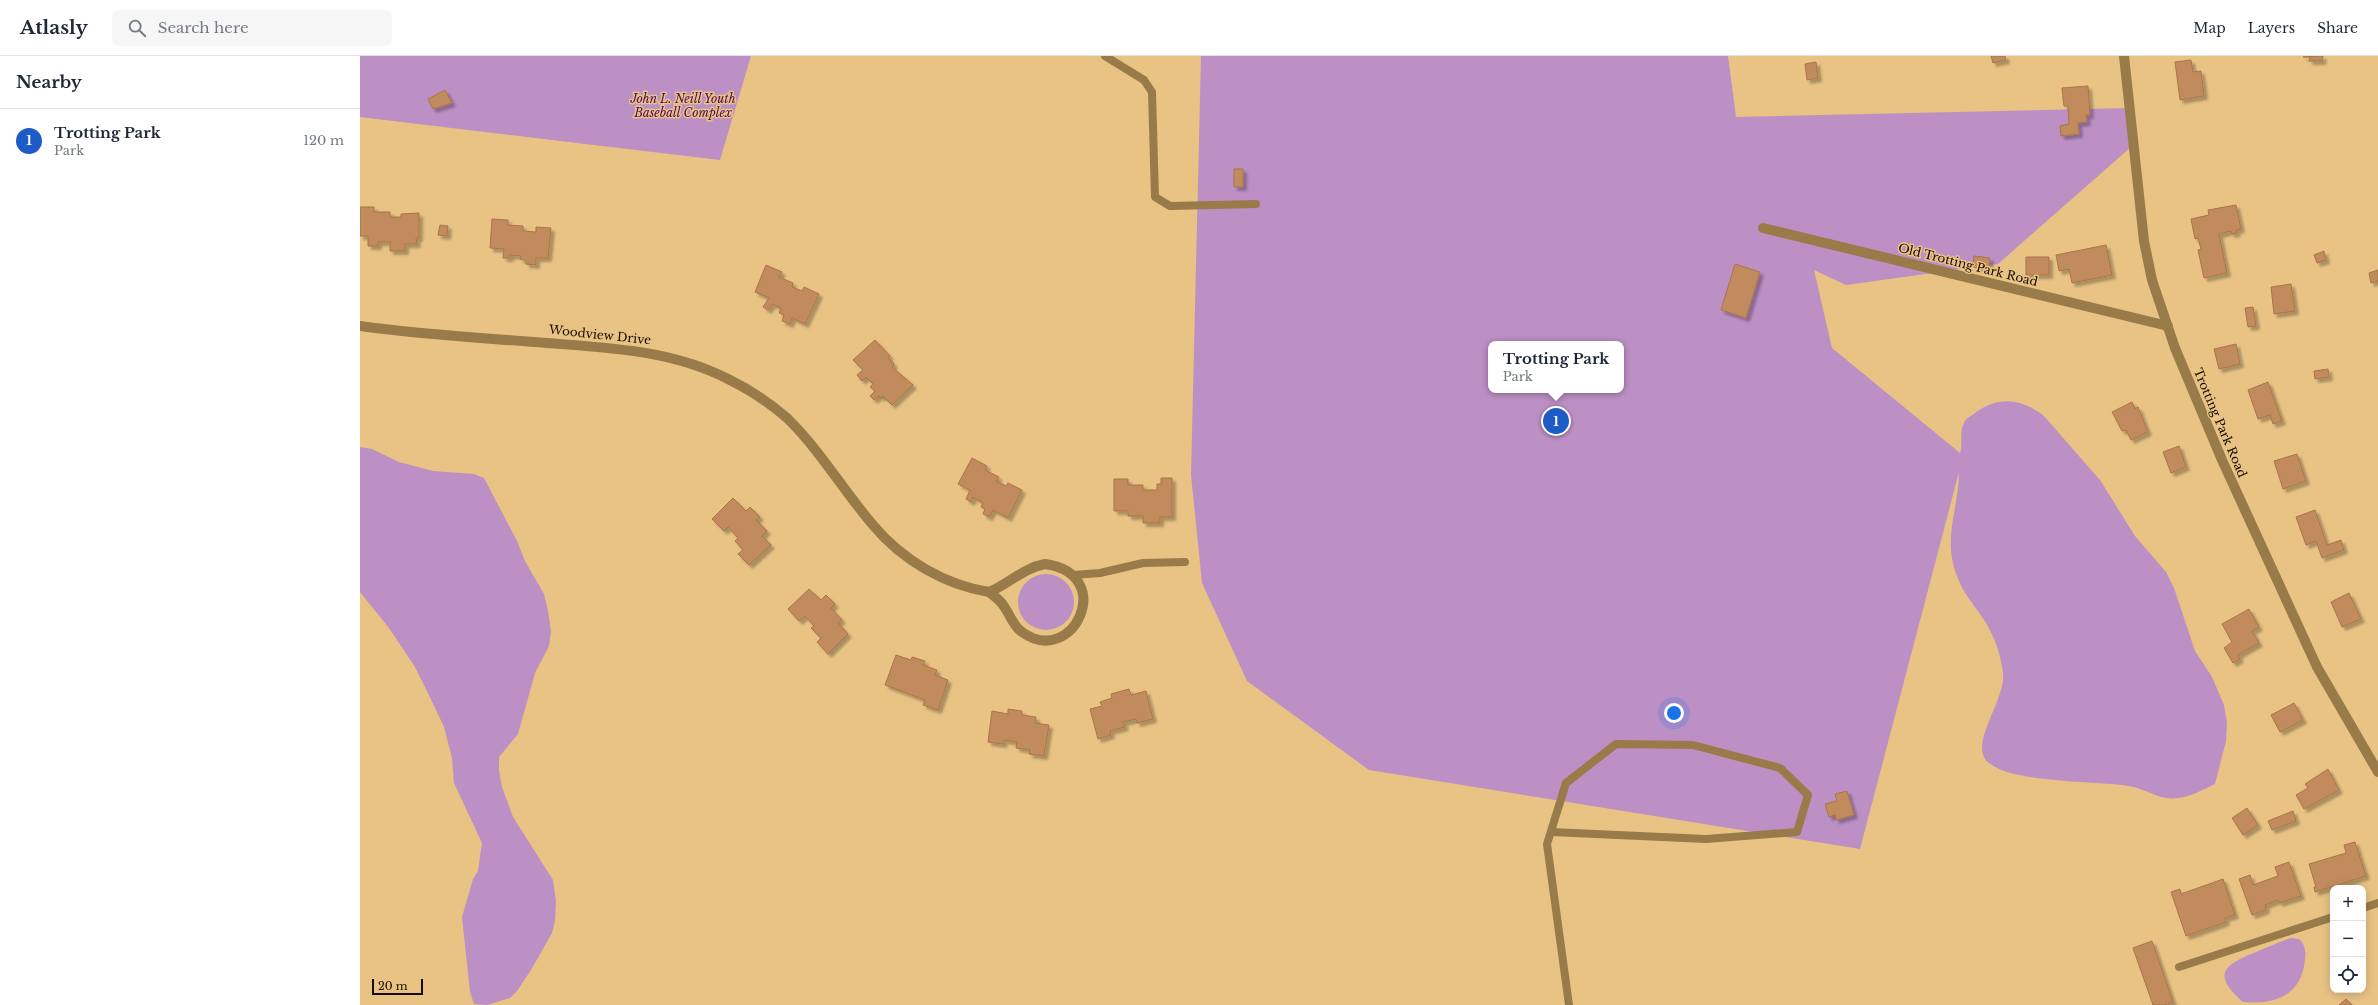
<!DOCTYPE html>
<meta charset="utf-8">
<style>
body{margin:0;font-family:"Libre Baskerville",serif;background:#f6f6f7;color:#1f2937}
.controls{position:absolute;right:12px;bottom:12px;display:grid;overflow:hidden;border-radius:8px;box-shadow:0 2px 10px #0003}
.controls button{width:36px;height:36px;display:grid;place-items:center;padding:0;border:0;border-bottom:1px solid #e0e1e3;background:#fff;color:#1f2937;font:20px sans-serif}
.scale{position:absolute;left:12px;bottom:10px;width:51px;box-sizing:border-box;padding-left:4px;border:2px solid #180b00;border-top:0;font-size:11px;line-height:14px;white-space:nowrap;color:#180b00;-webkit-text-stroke:3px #e8c384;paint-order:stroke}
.you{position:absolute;left:1314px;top:657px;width:14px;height:14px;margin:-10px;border:3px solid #fff;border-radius:50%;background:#1a73e8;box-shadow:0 0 0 6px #1a73e833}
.badge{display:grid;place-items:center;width:26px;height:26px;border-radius:50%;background:#1d5bc7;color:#fff;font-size:13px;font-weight:700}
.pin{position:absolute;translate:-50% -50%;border:2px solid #fff;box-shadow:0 1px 4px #0006}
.popup{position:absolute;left:1128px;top:285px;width:136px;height:52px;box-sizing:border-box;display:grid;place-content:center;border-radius:8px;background:#fff;filter:drop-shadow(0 1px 3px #0005);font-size:13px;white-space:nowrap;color:#747a83}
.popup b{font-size:15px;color:#1f2937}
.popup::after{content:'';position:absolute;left:50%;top:100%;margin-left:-8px;border:8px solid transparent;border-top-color:#fff}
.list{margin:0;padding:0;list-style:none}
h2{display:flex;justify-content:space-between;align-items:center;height:52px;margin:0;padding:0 16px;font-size:17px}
h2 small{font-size:13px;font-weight:400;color:#747a83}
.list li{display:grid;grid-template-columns:26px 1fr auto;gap:12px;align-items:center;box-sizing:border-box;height:64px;padding:0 16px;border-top:1px solid #e0e1e3}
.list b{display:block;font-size:15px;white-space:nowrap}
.list p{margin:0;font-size:13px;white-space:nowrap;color:#747a83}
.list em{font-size:13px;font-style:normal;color:#747a83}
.icon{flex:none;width:22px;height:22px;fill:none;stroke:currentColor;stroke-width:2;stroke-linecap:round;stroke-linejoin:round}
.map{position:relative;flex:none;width:2018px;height:949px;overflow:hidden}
header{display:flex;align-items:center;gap:24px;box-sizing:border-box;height:56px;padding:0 20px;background:#fff;border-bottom:1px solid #e0e1e3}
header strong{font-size:19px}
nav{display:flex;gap:22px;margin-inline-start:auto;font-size:14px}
.search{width:280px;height:36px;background:#f6f6f7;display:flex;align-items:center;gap:10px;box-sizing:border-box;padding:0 14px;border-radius:8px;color:#747a83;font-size:15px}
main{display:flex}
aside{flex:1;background:#fff}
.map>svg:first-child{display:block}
.green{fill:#bc8fc5;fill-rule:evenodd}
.building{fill:#c28b5d;stroke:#a97547;filter:url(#shadow)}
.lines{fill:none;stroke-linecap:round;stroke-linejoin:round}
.lane{stroke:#987b48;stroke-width:8}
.street{stroke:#987b48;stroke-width:10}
.labels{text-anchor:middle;stroke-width:3;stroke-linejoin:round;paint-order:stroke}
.park-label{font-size:12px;font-style:italic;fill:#50075d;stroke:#e8c384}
.street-label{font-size:12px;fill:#180b00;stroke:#e8c384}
</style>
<header>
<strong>Atlasly</strong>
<div class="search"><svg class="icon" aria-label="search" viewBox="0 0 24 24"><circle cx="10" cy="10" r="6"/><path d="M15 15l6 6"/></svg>Search here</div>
<nav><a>Map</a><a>Layers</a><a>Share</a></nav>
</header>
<main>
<aside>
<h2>Nearby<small></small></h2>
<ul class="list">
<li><span class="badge">1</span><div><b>Trotting Park</b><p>Park</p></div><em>120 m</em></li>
</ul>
</aside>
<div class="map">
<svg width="2018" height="949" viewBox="0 0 2018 949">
<defs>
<filter id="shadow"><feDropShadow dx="3.5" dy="3.5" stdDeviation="1" flood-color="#0004"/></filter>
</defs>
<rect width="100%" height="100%" fill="#e8c384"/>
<path class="green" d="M 0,0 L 391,0 L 360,104 L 0,61 Z
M 841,0 L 1368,0 L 1376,61 L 1771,52 L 1771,91 L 1638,208 L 1486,229 L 1454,214 L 1472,292 L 1600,397 C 1603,388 1599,376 1604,367 C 1606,362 1611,360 1615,357 C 1638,340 1660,342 1683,359 L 1740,424 L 1775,480 L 1806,516 L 1814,532 L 1835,595 L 1852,621 L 1864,649 L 1867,667 L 1866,685 L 1855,728 C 1844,733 1831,741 1818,742 C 1801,745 1786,733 1769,730 C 1741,725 1637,728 1624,701 C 1614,682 1646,641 1643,617 C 1641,598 1633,576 1622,561 C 1613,548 1602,535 1597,520 C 1582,482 1599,452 1599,416 L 1500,793 L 1009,714 L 887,625 L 842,527 L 831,419 ZM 1131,288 L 1261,288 L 1261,334 L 1131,334 Z
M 0,391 L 12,393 L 39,406 L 73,415 L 114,418 L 124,422 L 157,485 L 165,505 L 184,538 L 188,555 L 191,575 L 189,590 L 175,617 L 158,678 L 139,701 L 139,715 L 142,731 L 153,761 L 193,824 L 196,845 L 195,865 L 192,877 L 171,914 L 157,935 L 150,942 L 127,949 L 114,948 L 110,936 L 102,861 L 113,823 L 118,815 L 122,787 L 94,727 L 92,702 L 84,671 L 66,633 L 55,611 L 29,572 L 0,536 Z
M658 546a28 28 0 1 1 56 0a28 28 0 1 1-56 0Z
M 1931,882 L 1939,883 C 1945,888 1946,896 1945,903 C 1942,939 1916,949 1883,946 C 1851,918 1864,909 1896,896 C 1908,891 1919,886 1931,882 Z"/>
<path class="building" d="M 1631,0 L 1645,0 L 1646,4 L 1633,7 Z
M 1963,0 L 1962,5 L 1949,5 L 1950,1 L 1943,1 Z
M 1831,4 L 1833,16 L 1841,15 L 1844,40 L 1820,44 L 1815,6 Z
M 1456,6 L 1458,22 L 1447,24 L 1445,8 Z
M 1728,30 L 1730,59 L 1726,59 L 1727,66 L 1718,67 L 1719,78 L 1701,80 L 1700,70 L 1709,68 L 1708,50 L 1704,50 L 1702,32 Z
M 85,34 L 92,47 L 73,53 L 68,43 Z
M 874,113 L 883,113 L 883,131 L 874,131 Z
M 1876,149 L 1881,173 L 1876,174 L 1877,177 L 1871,178 L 1871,175 L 1859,178 L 1867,217 L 1844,222 L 1838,194 L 1841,193 L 1838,182 L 1835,183 L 1831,163 L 1849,159 L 1848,154 Z
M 0,151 L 14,151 L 14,156 L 30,156 L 30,161 L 41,161 L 41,158 L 59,157 L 59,182 L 56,182 L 57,188 L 45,188 L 45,195 L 30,195 L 30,186 L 18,186 L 18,190 L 8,190 L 8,180 L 0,180 Z
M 132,163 L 148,164 L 148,169 L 163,170 L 163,175 L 176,176 L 176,171 L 191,172 L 188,202 L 176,202 L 176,209 L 166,208 L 166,204 L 160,203 L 161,200 L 150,199 L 150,202 L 143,202 L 144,193 L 130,192 Z
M 80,169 L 88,170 L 87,180 L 78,179 Z
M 1746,189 L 1752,219 L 1712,227 L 1709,213 L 1699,215 L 1696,199 Z
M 1964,195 L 1966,204 L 1957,207 L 1954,199 Z
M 1614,200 L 1630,202 L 1629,213 L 1613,211 Z
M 1666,201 L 1689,201 L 1689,219 L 1666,219 Z
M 1375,208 L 1400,216 L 1386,262 L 1361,254 Z
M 406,209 L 422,216 L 419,221 L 433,227 L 432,231 L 442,235 L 444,231 L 459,238 L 445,268 L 432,262 L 430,268 L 422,265 L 424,259 L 419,257 L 421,252 L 412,248 L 408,254 L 403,251 L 409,242 L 395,236 Z
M 2018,214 L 2018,225 L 2011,227 L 2009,217 Z
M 1931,228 L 1935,255 L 1914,258 L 1911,231 Z
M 1893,251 L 1896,270 L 1888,271 L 1885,252 Z
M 515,284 L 530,300 L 528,302 L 534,308 L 532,311 L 553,329 L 532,349 L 523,340 L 521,342 L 519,340 L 514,344 L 510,340 L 515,335 L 510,331 L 513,328 L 506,321 L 502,325 L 497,319 L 503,314 L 493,304 Z
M 1876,288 L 1880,308 L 1859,313 L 1854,293 Z
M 1968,313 L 1969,321 L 1955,323 L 1954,315 Z
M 1908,326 L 1922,365 L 1913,368 L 1910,359 L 1898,363 L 1888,334 Z
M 1772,346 L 1775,353 L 1778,351 L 1788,376 L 1771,384 L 1766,374 L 1762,375 L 1752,356 Z
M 1819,390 L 1826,411 L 1811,417 L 1803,396 Z
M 1937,398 L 1946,425 L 1923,433 L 1914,405 Z
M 612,402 L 627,410 L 625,414 L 639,421 L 636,425 L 646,430 L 648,427 L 662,434 L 648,462 L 633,454 L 629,461 L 623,458 L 625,453 L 621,451 L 623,447 L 613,441 L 611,446 L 606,443 L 610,434 L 598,428 Z
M 801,422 L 812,422 L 812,461 L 800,461 L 800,467 L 783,467 L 783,460 L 768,460 L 768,455 L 754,455 L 754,423 L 768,423 L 768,429 L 783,429 L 783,434 L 797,434 L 797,428 L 801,428 Z
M 373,442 L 386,455 L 390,451 L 400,461 L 396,464 L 407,475 L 402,480 L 411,489 L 389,509 L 378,498 L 383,494 L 375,485 L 378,482 L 368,471 L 364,475 L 352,463 Z
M 1955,454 L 1967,489 L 1981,484 L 1984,494 L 1962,502 L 1956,485 L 1946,489 L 1936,461 Z
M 449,533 L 461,544 L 466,539 L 475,548 L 471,552 L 482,564 L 478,567 L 488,578 L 468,598 L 457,586 L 461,582 L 451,572 L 454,570 L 445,560 L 439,565 L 428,553 Z
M 1989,537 L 2001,563 L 1982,571 L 1971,546 Z
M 1889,553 L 1899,571 L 1892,575 L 1899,587 L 1878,599 L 1880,603 L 1873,607 L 1864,592 L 1872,586 L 1862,568 Z
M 536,599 L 551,604 L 552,601 L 565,605 L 563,609 L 577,614 L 575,619 L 588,624 L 578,654 L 563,649 L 565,644 L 525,629 Z
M 769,633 L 771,639 L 786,635 L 793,663 L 777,667 L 776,663 L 763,666 L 765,671 L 750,675 L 751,679 L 738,683 L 730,653 L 742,650 L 740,646 L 752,642 L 751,638 Z
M 1934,647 L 1943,664 L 1920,676 L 1911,659 Z
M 648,653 L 662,655 L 662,659 L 676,661 L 675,667 L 689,669 L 684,700 L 669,698 L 670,694 L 656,692 L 657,686 L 644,684 L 643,688 L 628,686 L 632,655 L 648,658 Z
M 1968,713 L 1979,734 L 1944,753 L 1936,739 L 1948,732 L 1945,728 Z
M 1487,735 L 1494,759 L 1476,764 L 1475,759 L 1469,761 L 1465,748 L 1477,745 L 1475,738 Z
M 1887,752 L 1898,769 L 1883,779 L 1872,762 Z
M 1933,755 L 1936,765 L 1912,774 L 1908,765 Z
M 1995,786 L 2006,820 L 1955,836 L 1954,831 L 1956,831 L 1949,808 L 1986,797 L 1984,789 Z
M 1929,806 L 1941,840 L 1919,847 L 1918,844 L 1905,849 L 1906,854 L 1892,859 L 1879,823 L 1890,819 L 1893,829 L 1918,820 L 1915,811 Z
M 1863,823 L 1875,859 L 1865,862 L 1866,866 L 1826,880 L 1811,836 L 1820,833 L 1821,838 Z
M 1792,885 L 1813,946 L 1804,949 L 1793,949 L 1773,892 Z
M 1986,943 L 1992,949 L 1979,949 Z"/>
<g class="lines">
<path class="lane" d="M 745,0 L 784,24 L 792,36 L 795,141 L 810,150 L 896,148
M 713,519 L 740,517 L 783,507 L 825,506
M 1191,776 L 1346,783 L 1437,776 L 1448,739 L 1420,712 L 1333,689 L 1256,688 L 1206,727 L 1187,788 L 1209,949
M 2003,852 L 2018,847
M 1819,911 L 1973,861"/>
<path class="street" d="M 1764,0 L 1784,185 L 1792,224 L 1815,292 L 1862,404 L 1957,611 L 2018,716
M 1403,172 L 1808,270
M 0,270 C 62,279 125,282 187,287 C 250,292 313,294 370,324 C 390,334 410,347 427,362 C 460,394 483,434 513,469 C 542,504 585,529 629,536
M 685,508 C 758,518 713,613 662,576 C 653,570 650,558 643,549 C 640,544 634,540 629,536 C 649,528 663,512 685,508 Z"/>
</g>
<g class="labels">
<g class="park-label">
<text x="323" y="47">John L. Neill Youth<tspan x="323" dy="14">Baseball Complex</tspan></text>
</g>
<g class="street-label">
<text transform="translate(1608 209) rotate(14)" y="4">Old Trotting Park Road</text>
<text transform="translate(240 279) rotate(6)" y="4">Woodview Drive</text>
<text transform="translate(1860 367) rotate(67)" y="4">Trotting Park Road</text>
</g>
</g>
</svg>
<div class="controls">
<button>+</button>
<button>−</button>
<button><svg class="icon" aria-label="locate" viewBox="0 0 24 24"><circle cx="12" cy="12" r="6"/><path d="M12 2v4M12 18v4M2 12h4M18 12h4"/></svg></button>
</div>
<div class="scale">20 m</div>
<div class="you"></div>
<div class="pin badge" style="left:1196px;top:365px">1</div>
<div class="popup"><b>Trotting Park</b>Park</div>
</div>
</main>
